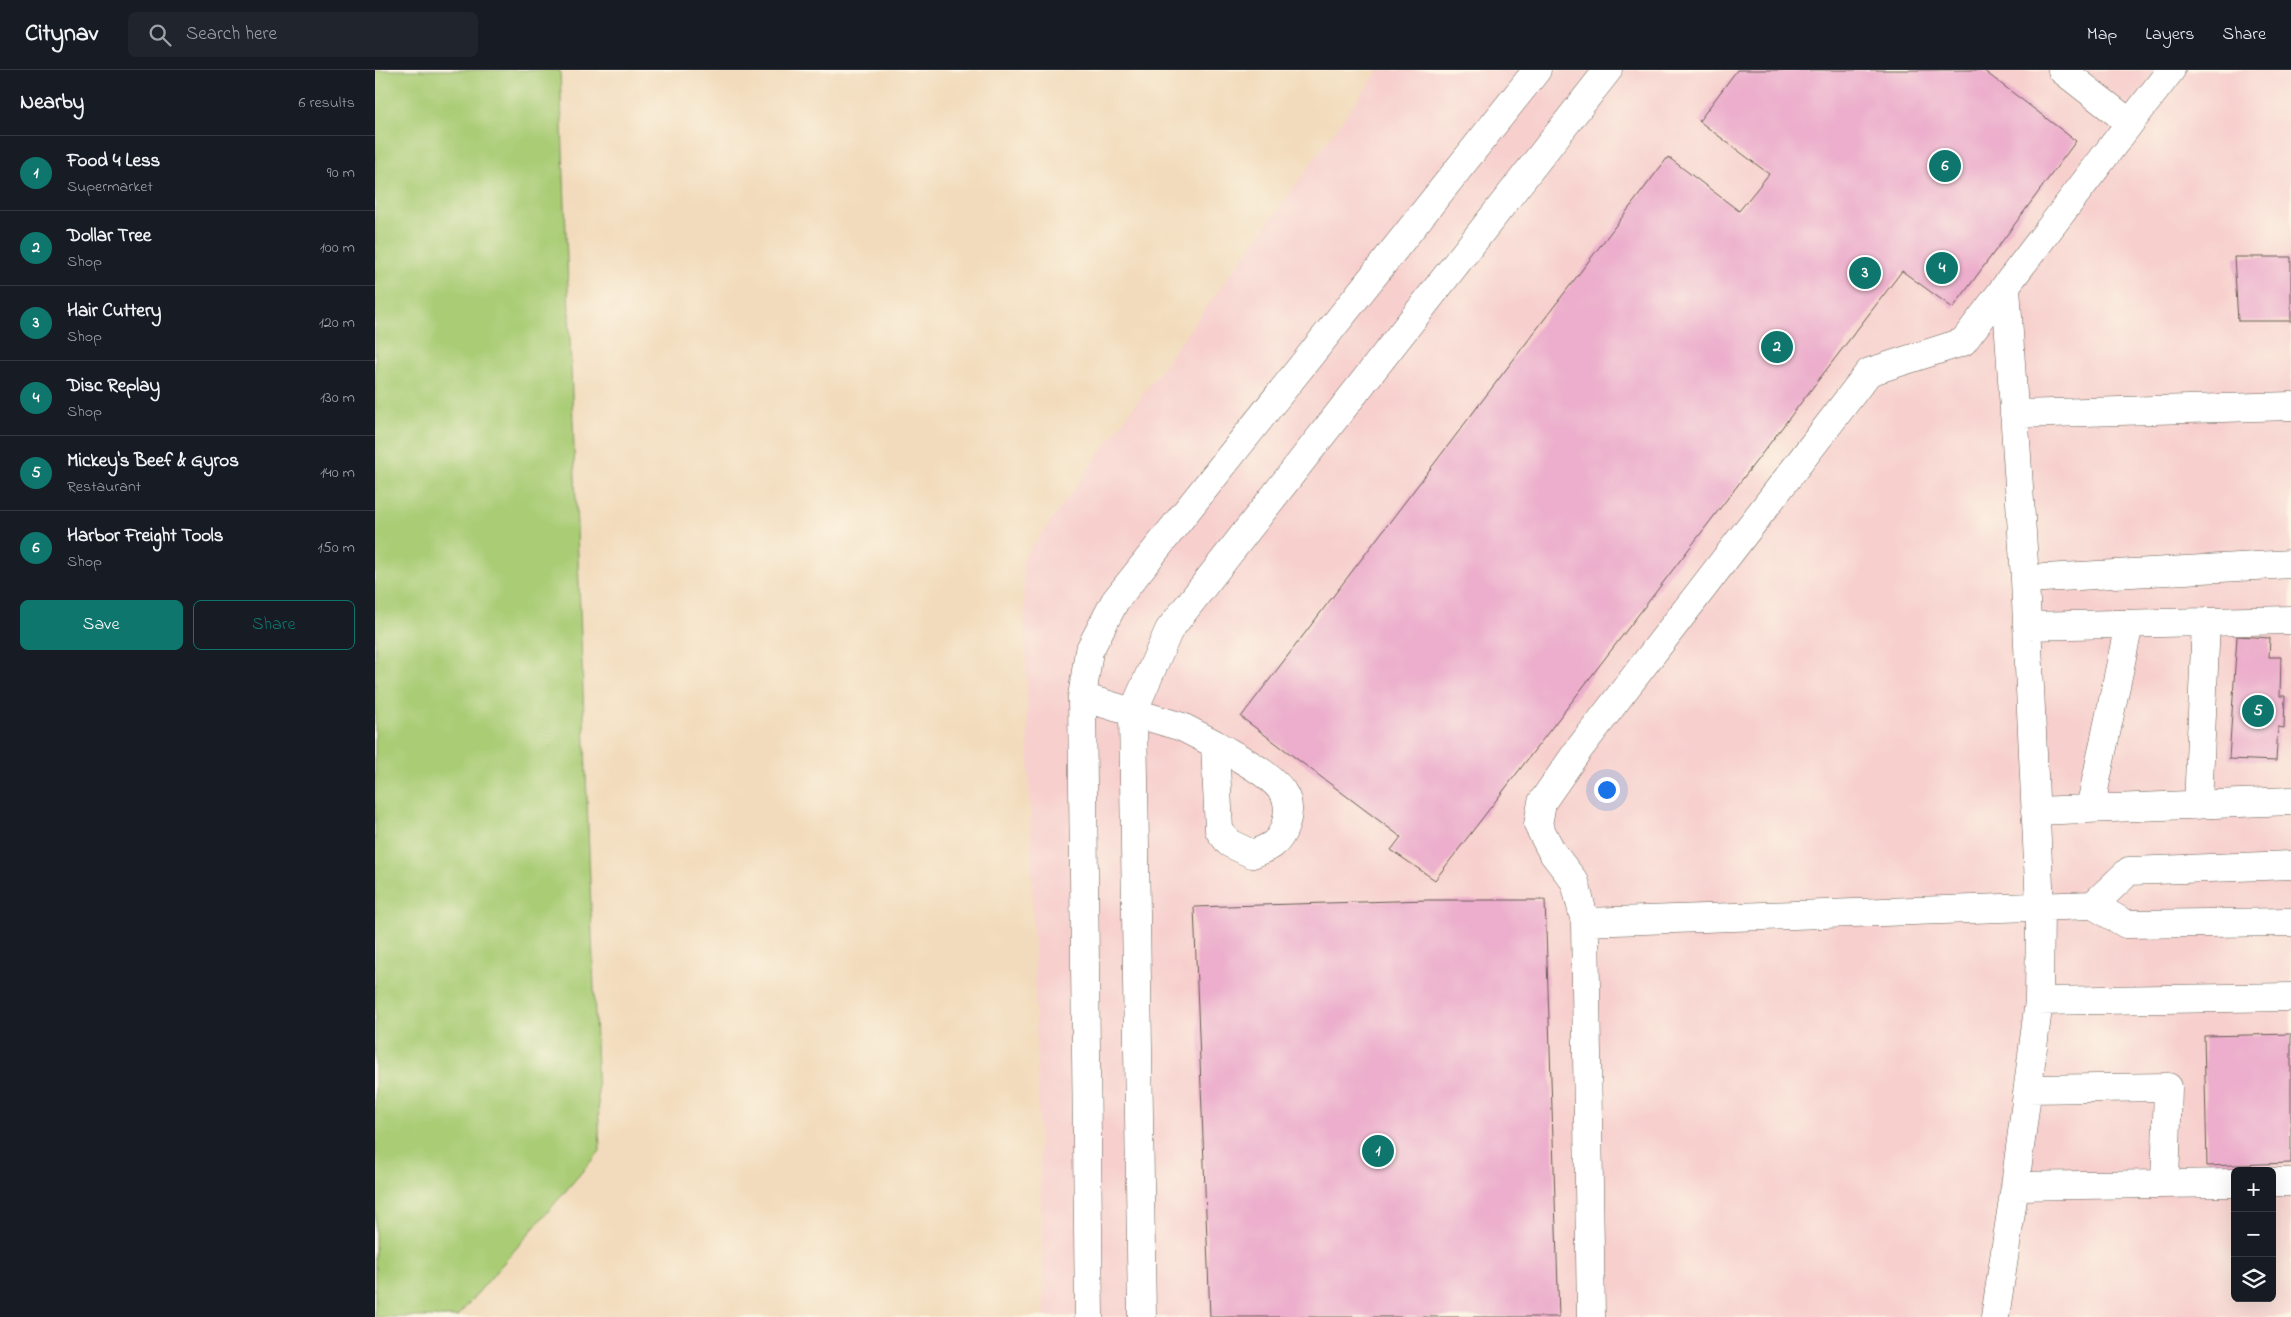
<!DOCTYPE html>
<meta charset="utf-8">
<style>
body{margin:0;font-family:"Indie Flower",sans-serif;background:#20242c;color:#f1f3f6}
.controls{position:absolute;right:15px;bottom:15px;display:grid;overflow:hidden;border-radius:8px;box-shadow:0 5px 20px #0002}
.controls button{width:45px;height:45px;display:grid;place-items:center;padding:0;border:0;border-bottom:1px solid #363941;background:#171b24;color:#f1f3f6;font:25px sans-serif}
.you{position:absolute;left:1231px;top:719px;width:18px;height:18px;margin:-12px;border:4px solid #fff;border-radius:50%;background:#1a73e8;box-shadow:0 0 0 8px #1a73e833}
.badge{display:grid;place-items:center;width:32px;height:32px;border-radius:50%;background:#0f766e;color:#fff;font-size:16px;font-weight:700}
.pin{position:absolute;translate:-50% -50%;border:2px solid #fff;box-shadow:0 1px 5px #0006}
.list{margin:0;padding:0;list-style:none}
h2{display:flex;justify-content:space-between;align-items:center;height:65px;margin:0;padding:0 20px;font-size:21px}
h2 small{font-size:16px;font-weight:400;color:#9ea1a6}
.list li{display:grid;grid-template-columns:32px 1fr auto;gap:15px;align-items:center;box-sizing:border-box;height:75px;padding:0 20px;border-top:1px solid #363941}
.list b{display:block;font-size:19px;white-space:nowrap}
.list p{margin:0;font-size:16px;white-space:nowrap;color:#9ea1a6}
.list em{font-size:16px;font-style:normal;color:#9ea1a6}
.actions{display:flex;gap:10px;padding:15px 20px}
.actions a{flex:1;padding:11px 0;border:1px solid #0f766e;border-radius:8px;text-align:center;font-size:18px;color:#0f766e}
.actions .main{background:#0f766e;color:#fff}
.icon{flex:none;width:28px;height:28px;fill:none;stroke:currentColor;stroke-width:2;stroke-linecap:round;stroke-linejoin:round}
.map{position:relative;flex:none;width:1916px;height:1247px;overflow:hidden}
header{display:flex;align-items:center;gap:30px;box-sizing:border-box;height:70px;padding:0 25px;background:#171b24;border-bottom:1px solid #363941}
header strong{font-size:24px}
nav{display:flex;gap:28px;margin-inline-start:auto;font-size:18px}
.search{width:350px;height:45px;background:#20242c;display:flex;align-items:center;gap:12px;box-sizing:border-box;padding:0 18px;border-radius:8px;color:#9ea1a6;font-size:19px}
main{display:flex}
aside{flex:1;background:#171b24}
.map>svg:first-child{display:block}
.built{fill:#f7d0ce;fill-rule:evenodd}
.green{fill:#a9cc75;stroke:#627448}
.building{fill:#ecaecc}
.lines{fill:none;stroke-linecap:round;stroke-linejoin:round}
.minor-casing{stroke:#675f54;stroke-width:29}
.minor{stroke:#fff;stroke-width:28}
</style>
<header>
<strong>Citynav</strong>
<div class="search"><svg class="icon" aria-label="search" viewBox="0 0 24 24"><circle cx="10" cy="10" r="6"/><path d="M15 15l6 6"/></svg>Search here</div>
<nav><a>Map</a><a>Layers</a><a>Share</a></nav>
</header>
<main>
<aside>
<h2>Nearby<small>6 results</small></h2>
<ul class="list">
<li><span class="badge">1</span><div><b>Food 4 Less</b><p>Supermarket</p></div><em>90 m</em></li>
<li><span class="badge">2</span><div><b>Dollar Tree</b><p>Shop</p></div><em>100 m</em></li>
<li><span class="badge">3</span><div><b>Hair Cuttery</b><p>Shop</p></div><em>120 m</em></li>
<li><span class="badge">4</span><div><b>Disc Replay</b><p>Shop</p></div><em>130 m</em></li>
<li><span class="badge">5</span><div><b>Mickey's Beef &amp; Gyros</b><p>Restaurant</p></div><em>140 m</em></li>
<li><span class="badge">6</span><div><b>Harbor Freight Tools</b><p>Shop</p></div><em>150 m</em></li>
</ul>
<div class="actions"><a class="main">Save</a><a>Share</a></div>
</aside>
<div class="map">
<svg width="1916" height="1247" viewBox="0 0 1916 1247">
<rect width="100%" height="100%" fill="#fcf5e5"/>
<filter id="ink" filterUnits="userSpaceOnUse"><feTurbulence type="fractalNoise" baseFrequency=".02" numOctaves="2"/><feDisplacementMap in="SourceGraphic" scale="10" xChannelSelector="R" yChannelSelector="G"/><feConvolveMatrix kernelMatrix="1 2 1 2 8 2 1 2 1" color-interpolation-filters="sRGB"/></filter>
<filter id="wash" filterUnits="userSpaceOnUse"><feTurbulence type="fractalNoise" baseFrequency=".0096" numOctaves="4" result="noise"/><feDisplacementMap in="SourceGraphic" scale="20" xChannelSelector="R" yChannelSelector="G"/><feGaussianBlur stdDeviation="1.12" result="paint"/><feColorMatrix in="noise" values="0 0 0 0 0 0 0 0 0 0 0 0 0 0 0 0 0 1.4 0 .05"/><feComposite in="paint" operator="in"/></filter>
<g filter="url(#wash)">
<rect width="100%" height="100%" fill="#f2dbbc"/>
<path class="built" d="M 1004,0 L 1916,0 L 1916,1247 L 669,1247 L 648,489 ZM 1860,1101 L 1897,1101 L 1897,1228 L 1860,1228 Z"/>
<path class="green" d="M 0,0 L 185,0 L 225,1081 L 82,1247 L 0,1247 Z"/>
<g id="blocks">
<path class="building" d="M 1362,0 L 1608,0 L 1701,71 L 1578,238 L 1527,201 L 1060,810 L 1016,780 L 1026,767 L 866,647 L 1293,87 L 1364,141 L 1394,104 L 1324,51 Z
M 1859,187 L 1916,187 L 1916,251 L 1863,251 Z
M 1862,566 L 1895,568 L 1894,587 L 1906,587 L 1905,626 L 1910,626 L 1909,658 L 1903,657 L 1901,691 L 1854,689 Z
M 1053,830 L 1170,830 L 1184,1247 L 835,1247 L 819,837 Z
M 1916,964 L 1916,1093 L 1832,1096 L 1829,966 Z"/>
</g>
</g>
<g filter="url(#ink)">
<use href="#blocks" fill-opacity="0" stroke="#675f54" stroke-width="1"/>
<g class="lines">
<defs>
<path id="minor" d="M 1755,53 L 1796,0
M 1639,344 L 1916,336
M 1650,509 L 1916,494
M 1652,556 L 1831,552
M 707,627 L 807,657 L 840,674 L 844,760 L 854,773 L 877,784 C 894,778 904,774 910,756 C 913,746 915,736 910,726 C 900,705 861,687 840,674
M 1823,735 L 1831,552 L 1916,550
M 1715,739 L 1754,554
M 1660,741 L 1916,731
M 1718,835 L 1754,801 L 1916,795
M 1210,852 L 1718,835 L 1751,854 L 1916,852
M 1664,931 L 1916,927
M 1653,1019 L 1793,1017 L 1790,1114
M 1897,1112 L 1916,1112
M 1640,1116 L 1860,1113
M 714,1247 L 707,627 L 714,581 L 740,531 L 1162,0
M 767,1247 L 758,642 L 794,560 L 1233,0
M 1216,1247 L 1210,852 L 1200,812 L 1177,782 L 1163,755 L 1167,732 L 1204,679 L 1494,302 L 1588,272 L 1755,53 L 1687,0
M 1620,1247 L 1640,1116 L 1664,931 L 1665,837 L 1650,509 L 1631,217"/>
</defs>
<use href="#minor" class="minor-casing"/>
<use href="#minor" class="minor"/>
</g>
</g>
</svg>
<div class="controls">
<button>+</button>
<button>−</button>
<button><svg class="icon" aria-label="layers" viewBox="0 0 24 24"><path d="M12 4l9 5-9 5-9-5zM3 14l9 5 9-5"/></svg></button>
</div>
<div class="you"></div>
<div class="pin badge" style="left:1003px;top:1081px">1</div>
<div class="pin badge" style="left:1402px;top:277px">2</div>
<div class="pin badge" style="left:1490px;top:203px">3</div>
<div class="pin badge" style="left:1567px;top:198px">4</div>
<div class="pin badge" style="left:1883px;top:641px">5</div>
<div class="pin badge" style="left:1570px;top:96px">6</div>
</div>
</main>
